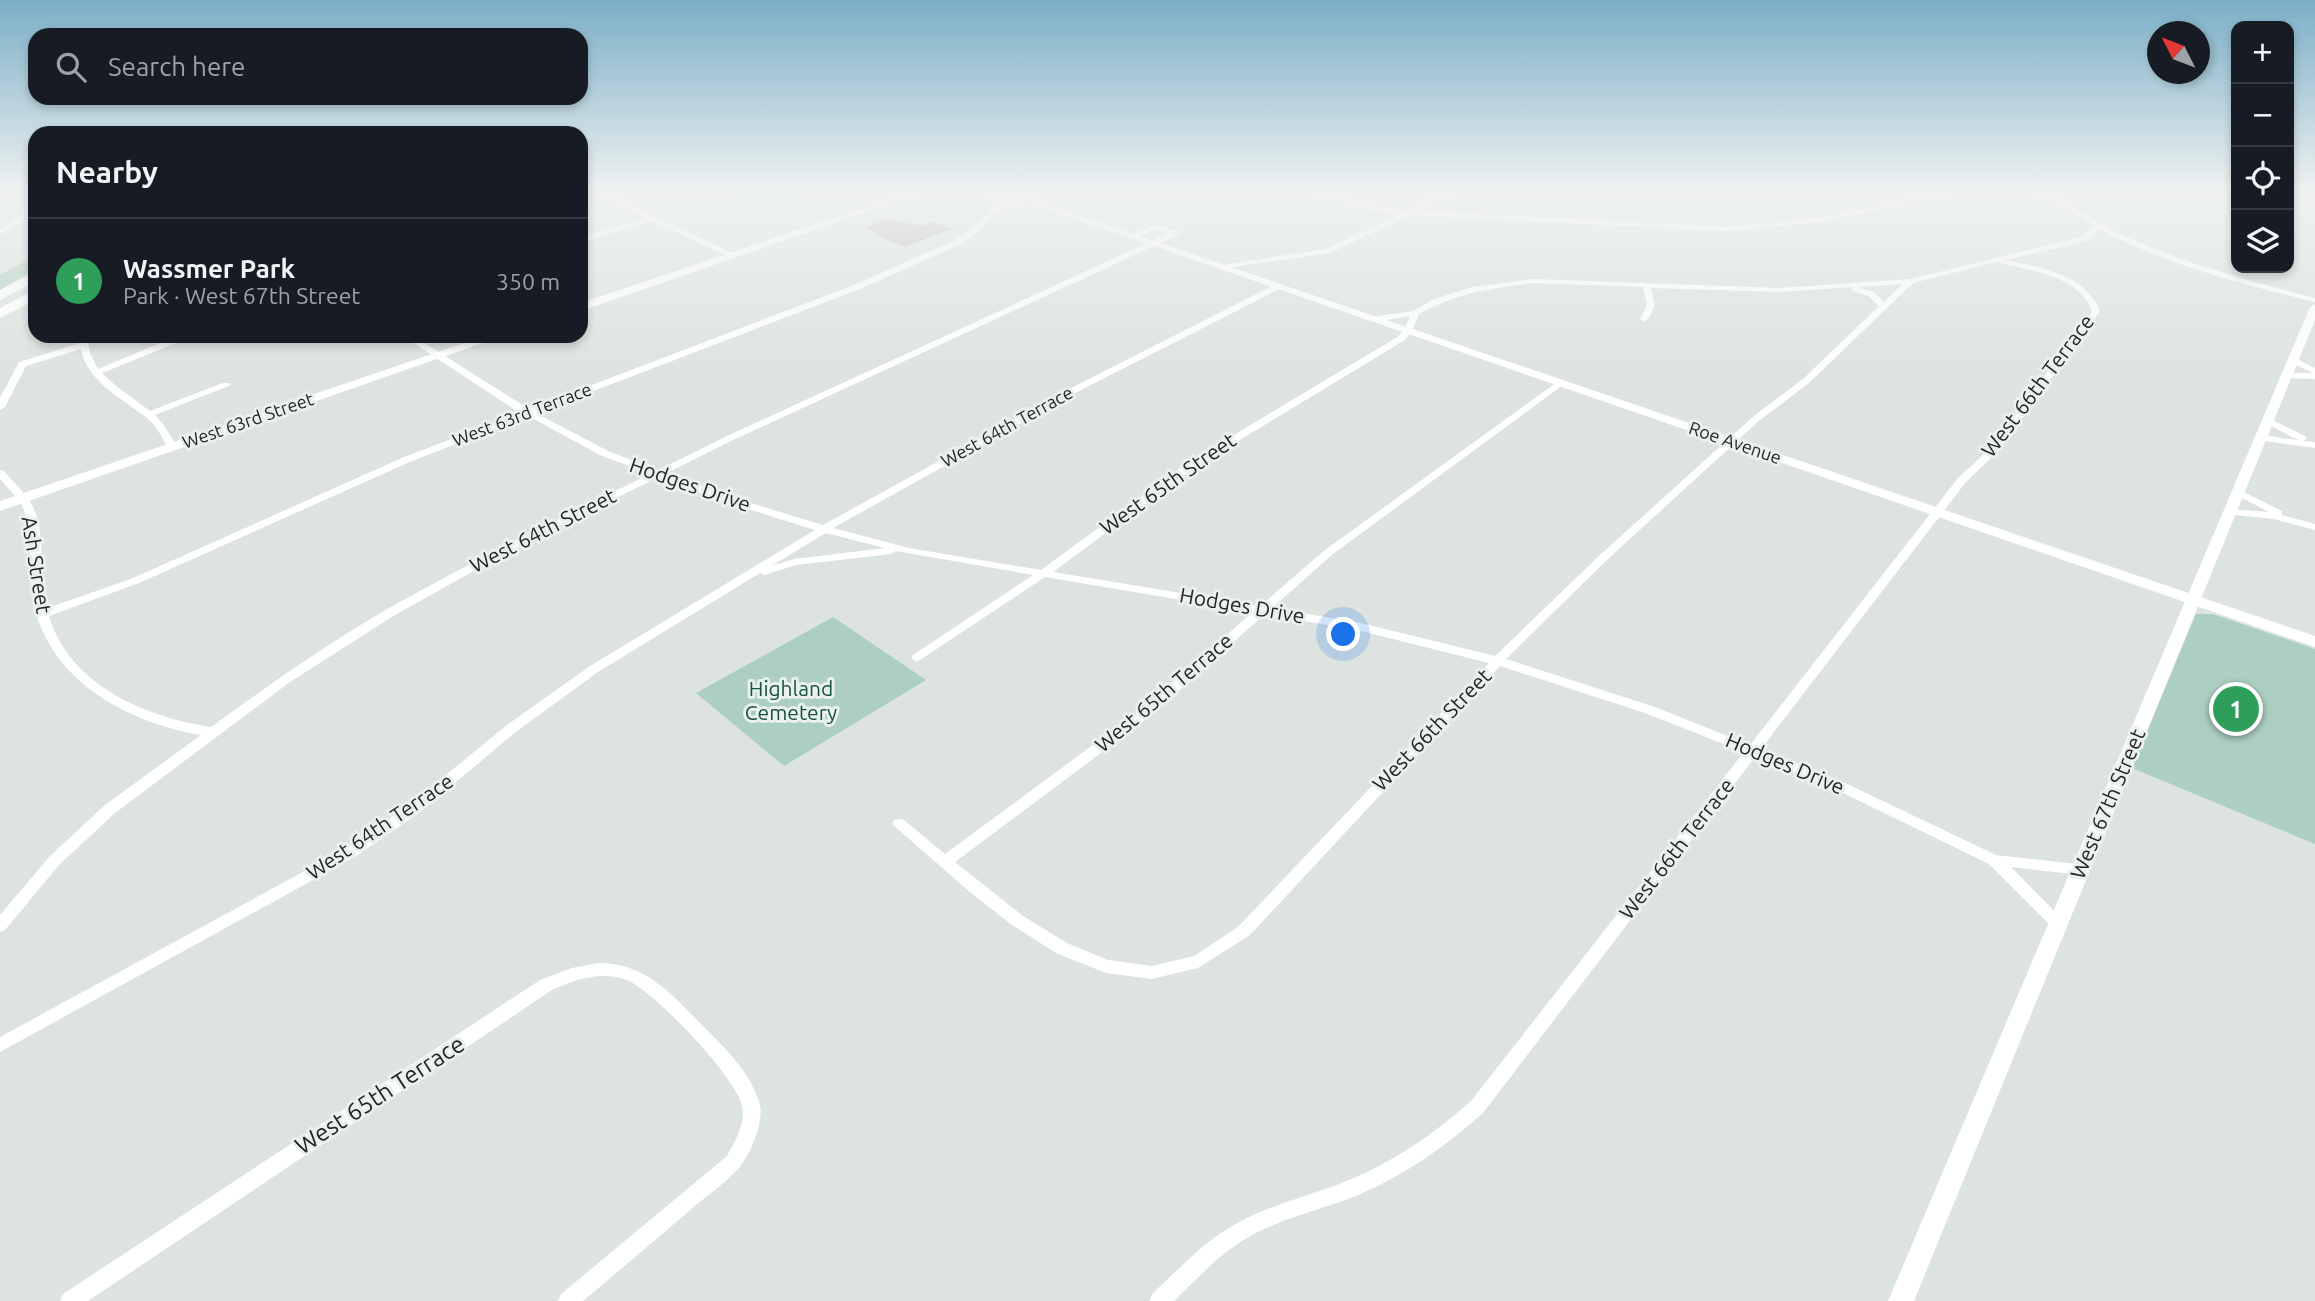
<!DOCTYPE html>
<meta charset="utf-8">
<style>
body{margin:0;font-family:Ubuntu,sans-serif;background:#20242c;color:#f1f3f6}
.controls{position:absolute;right:21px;top:21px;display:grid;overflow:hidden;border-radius:14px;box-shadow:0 4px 10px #0003}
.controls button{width:63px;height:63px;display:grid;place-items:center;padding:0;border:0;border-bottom:2px solid #363941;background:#171b24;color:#f1f3f6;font:35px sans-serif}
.compass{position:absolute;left:2147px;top:21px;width:63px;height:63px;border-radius:50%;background:#171b24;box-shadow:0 4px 10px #0003;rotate:312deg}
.you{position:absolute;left:1344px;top:635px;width:24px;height:24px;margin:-18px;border:5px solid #fff;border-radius:50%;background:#1a73e8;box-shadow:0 0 0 10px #1a73e833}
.badge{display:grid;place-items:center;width:46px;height:46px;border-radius:50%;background:#1a73e8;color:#fff;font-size:23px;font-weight:700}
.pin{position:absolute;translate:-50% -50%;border:4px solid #fff;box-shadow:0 2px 7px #0006}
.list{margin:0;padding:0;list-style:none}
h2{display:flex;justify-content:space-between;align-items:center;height:91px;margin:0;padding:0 28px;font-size:30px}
h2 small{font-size:23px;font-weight:400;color:#9ea1a6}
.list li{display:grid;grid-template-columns:46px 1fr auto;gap:21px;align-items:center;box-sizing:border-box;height:126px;padding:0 28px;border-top:2px solid #363941}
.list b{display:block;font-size:26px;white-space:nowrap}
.list p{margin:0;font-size:23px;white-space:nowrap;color:#9ea1a6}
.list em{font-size:23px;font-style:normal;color:#9ea1a6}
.icon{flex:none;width:38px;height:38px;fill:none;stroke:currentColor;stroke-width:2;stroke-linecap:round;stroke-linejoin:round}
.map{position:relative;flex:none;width:2315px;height:1301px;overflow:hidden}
.search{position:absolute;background:#171b24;box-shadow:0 4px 10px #0003;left:28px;top:28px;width:560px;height:77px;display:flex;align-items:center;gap:18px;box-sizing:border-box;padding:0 24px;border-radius:21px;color:#9ea1a6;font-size:26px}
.panel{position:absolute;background:#171b24;box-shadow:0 4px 10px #0003;left:28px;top:126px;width:560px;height:217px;border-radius:21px}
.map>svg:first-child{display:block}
.green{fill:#adcfc1}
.building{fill:#beb7b5}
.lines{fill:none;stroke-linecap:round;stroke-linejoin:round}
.minor{fill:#fff;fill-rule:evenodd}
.tertiary{fill:#fff;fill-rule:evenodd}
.secondary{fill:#fff;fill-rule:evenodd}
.trunk{fill:#fff;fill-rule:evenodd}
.labels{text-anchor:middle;stroke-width:6;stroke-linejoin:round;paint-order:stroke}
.far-street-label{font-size:18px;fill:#232625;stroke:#e9f0ed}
.street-label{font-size:21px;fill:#232625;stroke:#e9f0ed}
.park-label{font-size:21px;fill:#17513f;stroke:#e9f0ed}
.near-street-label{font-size:24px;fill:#232625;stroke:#e9f0ed}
</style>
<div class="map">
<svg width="2315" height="1301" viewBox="0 0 2315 1301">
<rect width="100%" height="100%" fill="#dce3e0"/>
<path class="green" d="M 728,193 L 804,193 L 758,207 Z
M 35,256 L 35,269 L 0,290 L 0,275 Z
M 2196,614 L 2213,614 L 2315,649 L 2315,844 L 2132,768 Z
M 833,617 L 926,680 L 784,766 L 696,693 Z"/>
<path class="building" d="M 887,219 L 922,226 L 934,222 L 951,229 L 905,247 L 875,235 L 878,233 L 865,227 Z"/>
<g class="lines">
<path class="minor" d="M 595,193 L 603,193 L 737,255 L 730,257 L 652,221 L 581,242 L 581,238 L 646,218 Z
M 989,193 L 995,193 L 999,207 L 1030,199 L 1033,201 L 998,211 L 976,234 L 959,245 L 860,289 L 536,413 L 608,451 L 658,470 L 725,437 L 1169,233 L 1157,229 L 1134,238 L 1130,236 L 1131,234 L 1157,225 L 1178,231 L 1178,235 L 731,441 L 667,473 L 724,495 L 823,525 L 1075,386 L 1276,284 L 1282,284 L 1282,288 L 1081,390 L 833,528 L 909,548 L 1041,570 L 1187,463 L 1399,336 L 1404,330 L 1410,316 L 1374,322 L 1371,321 L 1371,317 L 1413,311 L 1434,299 L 1472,287 L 1533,279 L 1780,288 L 1910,279 L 2081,237 L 2094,226 L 2042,193 C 2054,192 2097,222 2112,230 C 2176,261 2245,280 2315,298 L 2315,302 C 2242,284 2166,265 2099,229 L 2087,241 L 2006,260 C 2040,267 2087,275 2100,311 L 1999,450 L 1966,482 L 1761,749 L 1843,782 L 1996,855 L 2086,865 L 2088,869 L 2086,873 L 2081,875 L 2011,867 L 2063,920 L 2066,924 L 2063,928 L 2058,930 L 2053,928 L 1989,864 L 1833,788 L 1755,757 L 1483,1113 C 1445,1147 1405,1175 1358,1195 C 1321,1210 1281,1218 1247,1238 C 1219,1254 1197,1279 1174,1301 L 1149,1301 L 1152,1294 C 1178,1270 1203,1242 1234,1225 C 1270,1204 1311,1196 1349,1180 C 1395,1161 1434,1134 1471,1101 L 1744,752 L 1645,713 L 1500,666 L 1250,935 L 1198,968 L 1152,979 L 1106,973 L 1056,953 L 1012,925 L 971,893 L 892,824 L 894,820 L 899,819 L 904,820 L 945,854 L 1143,708 L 1253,612 L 1045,577 L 917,662 L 911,658 L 913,655 L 1033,575 L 896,551 L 891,554 L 796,565 L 765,575 L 760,573 L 598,672 L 517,731 L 419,813 L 353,858 L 0,1052 L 0,1037 L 343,850 L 409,805 L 507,725 L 590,666 L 815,530 L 716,499 L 659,477 L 513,549 L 395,615 L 290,682 L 115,813 L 59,865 L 5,930 L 0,932 L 0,915 L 49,857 L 105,805 L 201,735 C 125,722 44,678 32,594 C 28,566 35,530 21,504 C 15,495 7,487 0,479 L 0,470 L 4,471 C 13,482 25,492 32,505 C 47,534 38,577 47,608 L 131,579 L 404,457 L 520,413 L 403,336 L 413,336 L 529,409 L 854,285 L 953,241 L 970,230 L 992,210 ZM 1996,262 C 2028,270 2079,275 2092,311 L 1993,446 L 1958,478 L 1750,745 L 1655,707 L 1506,659 L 1609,558 L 1760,420 L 1809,383 L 1913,283 ZM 1533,283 L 1643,287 L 1647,305 L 1640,319 L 1644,322 L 1648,319 L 1655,305 L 1651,288 L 1780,292 L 1852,287 L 1852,291 L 1868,296 L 1879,306 L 1803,379 L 1754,416 L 1601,554 L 1495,656 L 1361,623 L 1272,608 L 1333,554 L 1563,385 L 1563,381 L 1560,380 L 1325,550 L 1260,606 L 1053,572 L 1195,467 L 1405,340 L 1412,331 L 1419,314 C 1460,292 1488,289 1533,283 ZM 1902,284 L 1884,302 L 1874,292 L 1857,287 ZM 528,416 L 600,455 L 650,474 C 562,517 474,560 389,608 C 327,644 269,685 211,727 C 146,717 70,686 49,616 L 139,583 L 412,461 ZM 826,533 L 885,548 L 794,559 L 771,566 ZM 1265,614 L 1361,631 L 1489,663 L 1238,927 L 1194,956 L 1152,966 L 1108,960 L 1067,943 L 1023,916 L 955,862 L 1153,714 Z
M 1309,193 L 1318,193 L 1372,206 L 1408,210 L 1445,193 L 1453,193 L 1417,211 L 1727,227 L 1821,218 L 1940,193 L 1951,193 L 1821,222 L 1727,231 L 1410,215 L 1330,253 L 1219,269 L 1219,265 L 1222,265 L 1325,249 L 1401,214 L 1372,210 Z
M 35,207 L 35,212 L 0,235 L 0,230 Z
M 79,336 L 87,336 L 90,353 L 98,369 L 170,339 L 176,339 L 176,343 L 102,373 L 116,386 L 150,411 L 223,383 L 229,383 L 231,385 L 155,415 C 165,426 171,435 177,448 L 172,451 L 169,450 C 162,438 158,427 147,418 C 123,399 87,382 81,349 L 26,366 L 5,407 L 0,410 L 0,398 L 19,362 L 80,343 Z
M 2293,357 L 2315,368 L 2315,379 L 2284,378 L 2284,374 L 2287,373 L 2313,373 L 2290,362 L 2289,360 Z
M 2268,418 L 2305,436 L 2307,438 L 2303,441 L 2315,442 L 2315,448 L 2258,440 L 2256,438 L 2261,435 L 2298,440 L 2265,423 L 2263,421 Z
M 2238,489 L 2282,511 L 2282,515 L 2315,524 L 2315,530 L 2274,519 L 2226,514 L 2225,512 L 2226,510 L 2230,509 L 2269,512 L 2234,494 L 2234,490 Z
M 598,963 C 647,963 672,995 704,1027 C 726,1049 752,1074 760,1105 C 764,1122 750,1156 738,1169 C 724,1184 705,1197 689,1211 C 654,1241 619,1271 583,1301 L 558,1301 L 561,1294 L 727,1156 C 735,1141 746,1124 742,1106 C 737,1078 651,987 624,979 C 599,971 574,980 552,990 L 88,1301 L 60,1301 L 63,1294 L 540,980 L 572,968 Z"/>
<path class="tertiary" d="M 2315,304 L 2315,320 L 1914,1301 L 1888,1301 L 2310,307 Z"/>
<path class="secondary" d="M 908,193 L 921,193 L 581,311 L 581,303 Z
M 1000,193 L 1013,193 L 2315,636 L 2315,647 Z
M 485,336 L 503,336 L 0,511 L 0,501 Z"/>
<path class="trunk" d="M 35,272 L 35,282 L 0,300 L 0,290 Z
M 35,290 L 35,300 L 0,318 L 0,308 Z"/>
</g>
<linearGradient id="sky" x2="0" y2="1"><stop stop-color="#7baec6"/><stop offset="0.51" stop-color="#eff2f1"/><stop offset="1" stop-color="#eff2f1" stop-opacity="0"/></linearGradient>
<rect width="2315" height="375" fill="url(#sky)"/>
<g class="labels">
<g class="far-street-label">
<text transform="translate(522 415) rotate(-21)" y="6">West 63rd Terrace</text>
<text transform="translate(248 421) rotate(-19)" y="6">West 63rd Street</text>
<text transform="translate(1007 427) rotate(-29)" y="6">West 64th Terrace</text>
<text transform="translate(1735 443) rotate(19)" y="6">Roe Avenue</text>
</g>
<g class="street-label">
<text transform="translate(2038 386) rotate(-53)" y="7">West 66th Terrace</text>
<text transform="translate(1168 484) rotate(-35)" y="7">West 65th Street</text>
<text transform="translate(690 485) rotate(19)" y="7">Hodges Drive</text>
<text transform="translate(543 531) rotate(-27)" y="7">West 64th Street</text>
<text transform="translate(36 565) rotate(81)" y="7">Ash Street</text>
<text transform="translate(1242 606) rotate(10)" y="7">Hodges Drive</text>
<text transform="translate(1164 693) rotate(-40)" y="7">West 65th Terrace</text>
<text transform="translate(1432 730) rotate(-46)" y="7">West 66th Street</text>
<text transform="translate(1785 764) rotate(23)" y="7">Hodges Drive</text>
<text transform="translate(2108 804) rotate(-67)" y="7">West 67th Street</text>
<text transform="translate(380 827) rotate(-34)" y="7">West 64th Terrace</text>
<text transform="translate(1677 849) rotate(-52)" y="7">West 66th Terrace</text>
</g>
<g class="park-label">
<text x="791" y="696">Highland<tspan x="791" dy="24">Cemetery</tspan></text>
</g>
<g class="near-street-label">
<text transform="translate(380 1095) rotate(-33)" y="8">West 65th Terrace</text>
</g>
</g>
</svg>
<div class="controls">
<button>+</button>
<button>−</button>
<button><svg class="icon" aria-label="locate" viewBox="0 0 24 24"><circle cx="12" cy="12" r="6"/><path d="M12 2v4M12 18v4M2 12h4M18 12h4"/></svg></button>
<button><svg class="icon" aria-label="layers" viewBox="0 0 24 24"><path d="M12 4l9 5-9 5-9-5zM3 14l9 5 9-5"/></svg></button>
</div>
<svg class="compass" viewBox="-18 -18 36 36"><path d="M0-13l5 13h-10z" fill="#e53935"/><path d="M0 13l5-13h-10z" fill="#9ea1a6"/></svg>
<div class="you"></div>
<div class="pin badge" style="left:2236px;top:709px;background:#2e9e5b">1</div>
<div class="search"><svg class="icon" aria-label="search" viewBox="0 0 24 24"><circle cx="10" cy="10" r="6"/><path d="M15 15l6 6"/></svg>Search here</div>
<section class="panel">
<h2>Nearby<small></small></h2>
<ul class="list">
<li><span class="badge" style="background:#2e9e5b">1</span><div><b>Wassmer Park</b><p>Park · West 67th Street</p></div><em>350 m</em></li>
</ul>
</section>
</div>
